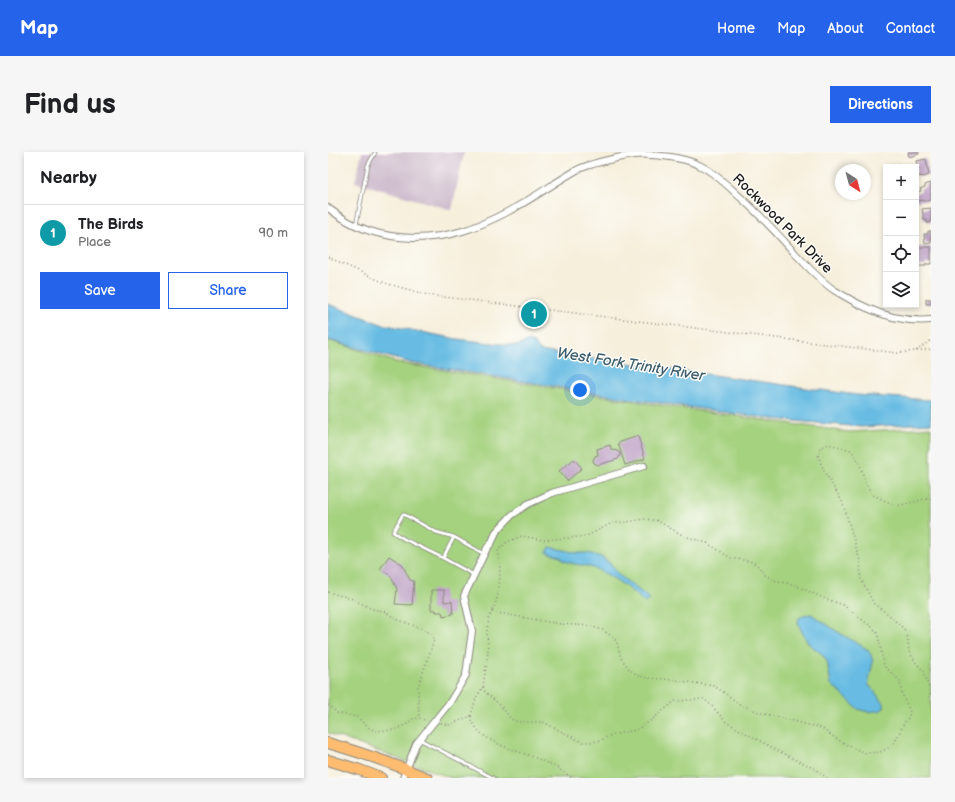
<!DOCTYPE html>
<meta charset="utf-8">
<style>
body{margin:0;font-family:"Balsamiq Sans",sans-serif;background:#f6f6f6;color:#202124}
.controls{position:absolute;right:12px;top:12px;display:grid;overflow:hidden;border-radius:0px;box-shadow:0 2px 6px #0003}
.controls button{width:36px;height:36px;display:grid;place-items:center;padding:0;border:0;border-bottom:1px solid #e0e0e0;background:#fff;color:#202124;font:20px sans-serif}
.compass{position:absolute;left:507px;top:12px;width:36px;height:36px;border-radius:50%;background:#fff;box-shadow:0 2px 6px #0003;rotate:144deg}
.you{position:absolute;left:252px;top:238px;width:14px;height:14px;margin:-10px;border:3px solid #fff;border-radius:50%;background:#1a73e8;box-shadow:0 0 0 6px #1a73e833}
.badge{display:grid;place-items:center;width:26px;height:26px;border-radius:50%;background:#2563eb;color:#fff;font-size:13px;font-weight:700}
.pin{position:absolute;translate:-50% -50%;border:2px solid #fff;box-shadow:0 1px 4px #0006}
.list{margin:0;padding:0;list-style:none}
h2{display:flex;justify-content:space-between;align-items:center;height:52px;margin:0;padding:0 16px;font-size:17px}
h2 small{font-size:13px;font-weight:400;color:#757577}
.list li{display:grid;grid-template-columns:26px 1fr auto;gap:12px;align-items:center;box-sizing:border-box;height:56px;padding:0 16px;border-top:1px solid #e0e0e0}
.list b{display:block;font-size:15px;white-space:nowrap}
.list p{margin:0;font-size:13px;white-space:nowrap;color:#757577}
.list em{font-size:13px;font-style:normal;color:#757577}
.actions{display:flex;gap:8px;padding:12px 16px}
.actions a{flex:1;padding:9px 0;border:1px solid #2563eb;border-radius:0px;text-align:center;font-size:14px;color:#2563eb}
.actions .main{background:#2563eb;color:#fff}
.icon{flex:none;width:22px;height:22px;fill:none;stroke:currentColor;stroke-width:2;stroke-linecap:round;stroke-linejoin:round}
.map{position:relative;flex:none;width:603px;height:626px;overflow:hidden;border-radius:0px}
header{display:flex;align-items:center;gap:24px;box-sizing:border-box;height:56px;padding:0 20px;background:#2563eb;color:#fff}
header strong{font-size:19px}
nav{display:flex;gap:22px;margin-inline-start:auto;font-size:14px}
.intro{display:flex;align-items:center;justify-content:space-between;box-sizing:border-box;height:96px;padding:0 24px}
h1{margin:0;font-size:28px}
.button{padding:10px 18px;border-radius:0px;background:#2563eb;color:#fff;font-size:14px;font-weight:700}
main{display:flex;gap:24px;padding:0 24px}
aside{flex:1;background:#fff;border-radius:0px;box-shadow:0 2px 6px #0003}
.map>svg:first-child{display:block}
.industrial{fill:#cfbdce}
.green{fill:#a5d27f;stroke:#60774e}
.water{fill:#67bce3;stroke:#426c80}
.building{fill:#bb9dc4}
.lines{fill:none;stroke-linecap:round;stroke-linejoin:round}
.service-casing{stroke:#89867c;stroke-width:4.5}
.minor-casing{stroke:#89867c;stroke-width:8}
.primary-casing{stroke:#89867c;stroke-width:12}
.path{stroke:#89867c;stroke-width:1.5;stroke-dasharray:1 3;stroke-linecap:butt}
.service{stroke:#fff;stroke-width:3}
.minor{stroke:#fff;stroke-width:6}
.primary{stroke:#fdbc70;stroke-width:10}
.labels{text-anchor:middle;stroke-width:3;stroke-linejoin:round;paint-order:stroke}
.street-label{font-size:14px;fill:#1c1c1c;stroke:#fdfcf7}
.water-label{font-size:15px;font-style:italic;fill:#3a5c6c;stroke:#fdfcf7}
</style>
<header>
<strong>Map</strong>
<nav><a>Home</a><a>Map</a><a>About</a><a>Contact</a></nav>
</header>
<div class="intro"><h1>Find us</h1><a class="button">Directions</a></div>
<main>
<aside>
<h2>Nearby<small></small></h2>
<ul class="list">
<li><span class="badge" style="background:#0f9aa8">1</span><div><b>The Birds</b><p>Place</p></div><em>90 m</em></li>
</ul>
<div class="actions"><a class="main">Save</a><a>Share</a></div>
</aside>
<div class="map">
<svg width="603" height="626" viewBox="0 0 603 626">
<rect width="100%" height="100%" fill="#fdfcf7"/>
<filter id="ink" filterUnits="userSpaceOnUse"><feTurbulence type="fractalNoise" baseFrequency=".025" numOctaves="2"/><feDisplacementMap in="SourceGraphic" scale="8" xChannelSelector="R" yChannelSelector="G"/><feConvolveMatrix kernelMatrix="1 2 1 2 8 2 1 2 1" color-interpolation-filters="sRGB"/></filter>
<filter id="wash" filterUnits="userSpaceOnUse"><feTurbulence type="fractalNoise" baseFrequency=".012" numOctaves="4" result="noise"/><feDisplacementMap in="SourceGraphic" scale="16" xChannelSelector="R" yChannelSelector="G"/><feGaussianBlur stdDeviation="0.9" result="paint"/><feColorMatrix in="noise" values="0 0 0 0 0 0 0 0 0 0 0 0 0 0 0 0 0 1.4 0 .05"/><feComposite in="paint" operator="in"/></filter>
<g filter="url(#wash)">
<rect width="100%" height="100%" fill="#f6efdc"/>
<path class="industrial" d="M 34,0 L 136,0 L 124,58 L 27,30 Z"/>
<path class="green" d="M 0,188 L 71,211 L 331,253 L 521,280 L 603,275 L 603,626 L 123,626 L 0,581 Z"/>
<path class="water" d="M 0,152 L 53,172 L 129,187 L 190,194 L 200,189 L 206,191 L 212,199 L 529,243 L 603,248 L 603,271 L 534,275 L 445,267 L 304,247 L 83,211 L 0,188 Z
M 222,395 L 249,401 L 260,401 L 273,405 L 283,412 L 291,423 L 322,447 L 317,451 C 306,439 278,419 262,415 C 252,412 245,413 235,408 L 233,405 L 219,401 Z
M 483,462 L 510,480 L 539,497 L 543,503 L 545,510 L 540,532 L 556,551 L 556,556 L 551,559 L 547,559 L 540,560 L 530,557 L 503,532 L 499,509 L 494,502 L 480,491 L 472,476 L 470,470 L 471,466 L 477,463 Z"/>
<g id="blocks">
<path class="building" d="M 580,0 L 590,0 L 591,2 L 581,5 Z
M 598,7 L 601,23 L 594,25 L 593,24 L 588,25 L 588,15 L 584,14 L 589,13 L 588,9 Z
M 571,12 L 572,15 L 559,15 L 559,14 Z
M 603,31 L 603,48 L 595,49 L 595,48 L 588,49 L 588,41 L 593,39 L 592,37 L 597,35 L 597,33 Z
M 603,56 L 603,70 L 599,71 L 599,68 L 596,68 L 594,57 Z
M 600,79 L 603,79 L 603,91 L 597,92 L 596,82 L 600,82 Z
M 589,95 L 603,95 L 603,112 L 598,112 L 598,114 L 588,114 L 588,108 L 590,108 Z
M 598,147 L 603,147 L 603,152 L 598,152 Z
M 310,284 L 317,307 L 297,313 L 290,291 Z
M 282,293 L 284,299 L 287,298 L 291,300 L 292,303 L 290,307 L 270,313 L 266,311 L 265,308 L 267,304 L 270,303 L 269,297 Z
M 246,307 L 254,316 L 239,329 L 231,319 Z
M 61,404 L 74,412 L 82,428 L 86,429 L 84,453 L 67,452 L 69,437 L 62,423 L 52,417 Z
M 103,438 L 116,438 L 116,450 L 124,449 L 125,462 L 115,464 L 114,460 L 108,460 L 108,458 L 103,458 Z"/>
</g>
</g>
<g filter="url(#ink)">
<use href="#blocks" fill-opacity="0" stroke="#89867c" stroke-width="1"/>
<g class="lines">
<defs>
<path id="service" d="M 28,73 L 40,13 L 47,1
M 115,406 L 76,387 L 65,380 L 75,362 L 108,380 L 126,385
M 146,423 L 115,406 L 126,385 L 156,402
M 91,587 L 165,626"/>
<path id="minor" d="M 0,56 C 27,77 52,85 86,86 C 122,86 149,76 181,59 C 204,47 226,31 249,18 C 261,12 275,9 289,6 C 300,4 311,1 323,3 C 339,4 358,6 373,14 C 387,21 399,33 411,44 C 430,61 447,79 464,98 C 477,112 490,127 506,138 C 516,144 526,150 537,155 C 558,165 579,170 603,168
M 75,626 L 88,592 L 122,550 L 138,523 L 144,479 L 136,444 L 159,396 L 164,390 L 168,380 L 184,363 L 200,352 L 224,341 L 316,314"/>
<path id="primary" d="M 0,591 C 34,601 67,612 99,626
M 0,608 L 32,618 L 53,626"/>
</defs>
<use href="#service" class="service-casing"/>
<use href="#minor" class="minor-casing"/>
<use href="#primary" class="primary-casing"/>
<path class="path" d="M 0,105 L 57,131 L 100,143 L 570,201 L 603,197
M 588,199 L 603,188
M 603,347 L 597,347 L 569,354 L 545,343 L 538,332 L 531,310 L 523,298 L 501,292 L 492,296 L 490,303 L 492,309 L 497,321 L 514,349 L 518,361 L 532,409 L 533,427 L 546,452 L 560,462 L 576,477 L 579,481 L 581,500 L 589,512 L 596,519 L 603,544
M 0,440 L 25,447 L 44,457 L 56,459 L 68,467 L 95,477 L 103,482 L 106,488 L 90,535 L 91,566 L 99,569
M 155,535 L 157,540 L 171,552 L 183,567 L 190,570 L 215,570 L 254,590 L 263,590 L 271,589 L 283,583 L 308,578 L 321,570 L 347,549 L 376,547 L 384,554 L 398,570 L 448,598 L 487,617 L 499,626
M 0,553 L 2,554 L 9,561 L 29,565 L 40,575 L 47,579 L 66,578 L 79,572 L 85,567 L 91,566
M 143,564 C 148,591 188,597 210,607 C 216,610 223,612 229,616 C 234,619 239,623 245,626
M 113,571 L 121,573 L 143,564 L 148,546 L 155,535 L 160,500 L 159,479 L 161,466 L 164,460 L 232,472 L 262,474 L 275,478 L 286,486 L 289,491 L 293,506 L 301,517 L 311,524 L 320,526 L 347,528 L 386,534 L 397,541 L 411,552 L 433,561 L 493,576 L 510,588 L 527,597 L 538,601 L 552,600 L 560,596 L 567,590 L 576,571 L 581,565 L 582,560 L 574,542 L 572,529 L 556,514 L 550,482 L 544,475 L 515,453 L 495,446 L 467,433 L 446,428 L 437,423 L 431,415 L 425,410 L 403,406 L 379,391 L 356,384 L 328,368 L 316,367 L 299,370 L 284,371 L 261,383 L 252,385 L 214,388 L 194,384 L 179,390 L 170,398 C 173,419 173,441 164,460"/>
<use href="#service" class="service"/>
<use href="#minor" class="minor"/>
<use href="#primary" class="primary"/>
</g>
</g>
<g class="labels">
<g class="street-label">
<text transform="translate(455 71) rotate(45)" y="5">Rockwood Park Drive</text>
</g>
<g class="water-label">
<text transform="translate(303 212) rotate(9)" y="5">West Fork Trinity River</text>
</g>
</g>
</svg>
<div class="controls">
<button>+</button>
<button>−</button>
<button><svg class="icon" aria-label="locate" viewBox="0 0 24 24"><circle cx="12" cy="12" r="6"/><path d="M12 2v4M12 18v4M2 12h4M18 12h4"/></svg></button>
<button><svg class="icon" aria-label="layers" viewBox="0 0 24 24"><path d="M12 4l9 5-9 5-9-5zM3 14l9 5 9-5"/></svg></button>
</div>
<svg class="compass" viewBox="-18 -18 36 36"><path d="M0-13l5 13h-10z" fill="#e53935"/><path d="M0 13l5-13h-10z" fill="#757577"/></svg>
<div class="you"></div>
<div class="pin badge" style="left:206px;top:162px;background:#0f9aa8">1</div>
</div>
</main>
